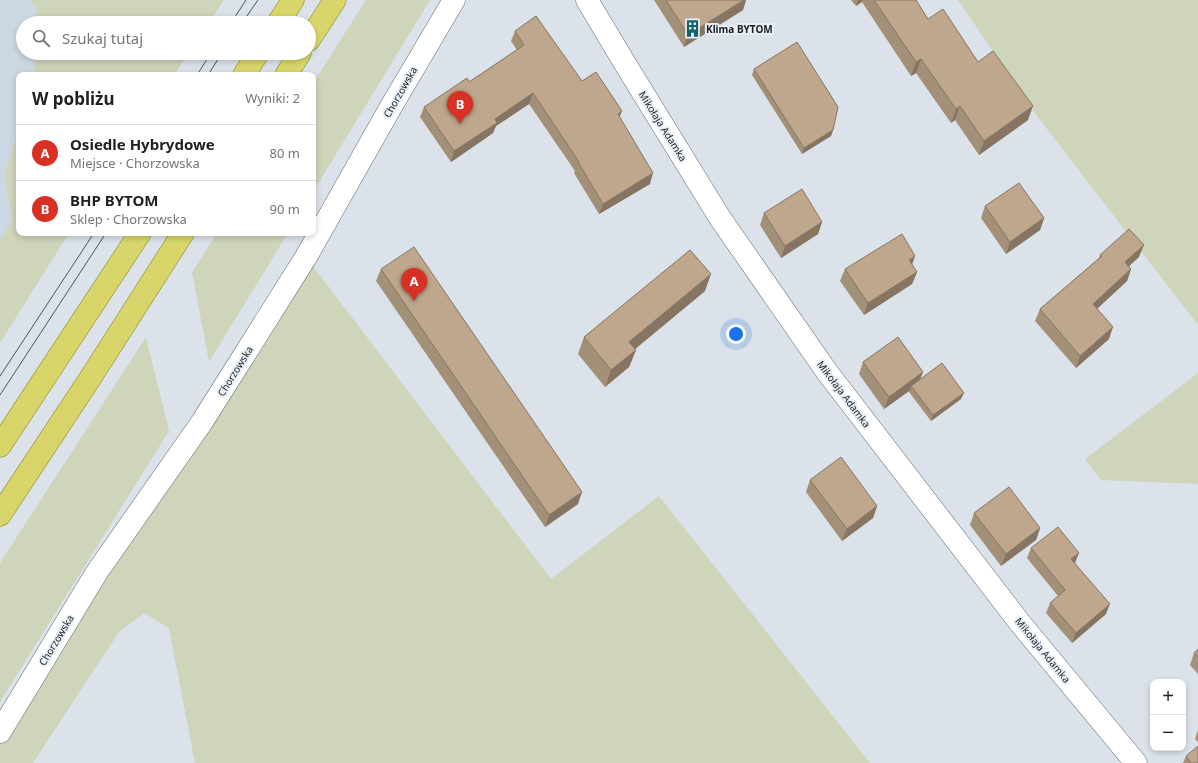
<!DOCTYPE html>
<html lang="pl">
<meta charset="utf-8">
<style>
body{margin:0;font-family:"Noto Sans",sans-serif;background:#f6f6f6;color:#202124}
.controls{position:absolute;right:12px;bottom:12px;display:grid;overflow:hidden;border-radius:8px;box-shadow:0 2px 6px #0003}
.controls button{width:36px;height:36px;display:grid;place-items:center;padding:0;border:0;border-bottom:1px solid #e0e0e0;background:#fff;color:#202124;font:20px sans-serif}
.you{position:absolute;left:736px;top:334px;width:14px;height:14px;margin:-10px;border:3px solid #fff;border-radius:50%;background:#1a73e8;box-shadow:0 0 0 6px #1a73e833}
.badge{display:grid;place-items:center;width:26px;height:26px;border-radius:50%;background:#d93025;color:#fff;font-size:13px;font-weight:700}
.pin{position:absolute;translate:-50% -33px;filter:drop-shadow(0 1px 2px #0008)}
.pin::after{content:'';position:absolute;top:21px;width:14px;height:12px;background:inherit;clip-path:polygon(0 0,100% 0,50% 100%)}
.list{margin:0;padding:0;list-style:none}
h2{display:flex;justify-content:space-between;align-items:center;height:52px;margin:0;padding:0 16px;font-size:17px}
h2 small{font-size:13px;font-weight:400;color:#757577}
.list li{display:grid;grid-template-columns:26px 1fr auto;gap:12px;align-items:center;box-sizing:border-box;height:56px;padding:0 16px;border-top:1px solid #e0e0e0}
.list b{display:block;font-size:15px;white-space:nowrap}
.list p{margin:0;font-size:13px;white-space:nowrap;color:#757577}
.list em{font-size:13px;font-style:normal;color:#757577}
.icon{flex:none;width:22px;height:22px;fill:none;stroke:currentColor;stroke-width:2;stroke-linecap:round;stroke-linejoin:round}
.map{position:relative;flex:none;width:1198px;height:763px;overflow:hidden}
.search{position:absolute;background:#fff;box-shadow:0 2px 6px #0003;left:16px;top:16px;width:300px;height:44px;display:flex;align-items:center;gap:10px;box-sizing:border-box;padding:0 14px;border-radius:22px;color:#757577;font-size:15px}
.panel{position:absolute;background:#fff;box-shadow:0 2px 6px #0003;left:16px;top:72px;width:300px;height:164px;border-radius:8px}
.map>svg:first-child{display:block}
.built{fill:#cbd8e4}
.green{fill:#ced5ba}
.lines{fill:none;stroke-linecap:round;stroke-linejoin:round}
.minor-casing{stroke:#646a70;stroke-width:23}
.major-casing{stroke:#868411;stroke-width:23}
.minor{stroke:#fff;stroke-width:22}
.major{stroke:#d8d66b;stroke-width:22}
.tram{stroke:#515457;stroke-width:1}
.wall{fill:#a39078}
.shaded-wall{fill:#857562}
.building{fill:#bea78c;stroke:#857562}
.labels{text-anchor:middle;stroke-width:4;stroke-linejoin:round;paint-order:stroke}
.poi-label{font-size:10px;font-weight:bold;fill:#1d1f21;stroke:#e8eff6;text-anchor:start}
.street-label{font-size:10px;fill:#1d1f21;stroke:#e8eff6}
</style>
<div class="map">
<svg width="1198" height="763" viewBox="0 0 1198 763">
<rect width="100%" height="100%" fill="#dbe2e9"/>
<path class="built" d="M 0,0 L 31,0 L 36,7 L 35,23 L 23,23 L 23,53 L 35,53 L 34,75 L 19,75 L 19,129 L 4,174 L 12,221 L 0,240 Z"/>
<path class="green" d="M 31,0 L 224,0 L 209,23 L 35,23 L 36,7 Z
M 366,0 L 430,0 L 313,192 L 313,83 Z
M 958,0 L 1198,0 L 1198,325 L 1037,116 Z
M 35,53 L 189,53 L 174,75 L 34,75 Z
M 19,129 L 19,233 L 69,233 L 0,343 L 0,240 L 12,220 L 4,174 Z
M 217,233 L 288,233 L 209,362 L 192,272 Z
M 306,257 L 551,579 L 659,496 L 870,763 L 195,763 L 169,628 L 144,613 L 119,632 L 33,763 L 0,763 L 0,732 Z
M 146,337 L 169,431 L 0,702 L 0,563 Z
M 1198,373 L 1198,484 L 1101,480 L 1085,459 Z"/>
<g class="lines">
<defs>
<path id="minor" d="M 587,0 L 624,62 L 720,218 L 827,372 L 1020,623 L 1136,763
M 0,732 L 97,572 L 202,422 L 306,257 L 392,105 L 454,0"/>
<path id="major" d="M 278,23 L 293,0
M 309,40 L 335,0
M 244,75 L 258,53
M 286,75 L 300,53
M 0,446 L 140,233
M 0,515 L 91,377 L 183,233"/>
</defs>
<use href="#minor" class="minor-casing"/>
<use href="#major" class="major-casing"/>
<use href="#minor" class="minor"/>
<use href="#major" class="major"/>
<path class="tram" d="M 231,23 L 246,0
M 242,23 L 258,0
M 197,75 L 211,53
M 208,75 L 222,53
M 0,376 L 94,233
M 0,395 L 106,233"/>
</g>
<path class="wall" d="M 654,0 L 746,0 L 743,10 L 684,47 Z
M 851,0 L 916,0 L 928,19 L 978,62 L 1028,120 L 979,155 L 955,120 L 951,123 L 916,73 L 911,76 L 862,2 L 856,6 Z
M 515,31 L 582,81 L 620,117 L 650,184 L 599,214 L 574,173 L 575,171 L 529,104 L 496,126 L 493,133 L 451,162 L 420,117 L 424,107 L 469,82 L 517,50 L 511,41 Z
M 754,69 L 833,130 L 831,136 L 802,154 L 752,75 Z
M 985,206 L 1044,218 L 1040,230 L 1006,254 L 981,218 Z
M 764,213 L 822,222 L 818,234 L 781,258 L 760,225 Z
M 1100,255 L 1139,257 L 1129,266 L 1131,269 L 1127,281 L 1097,309 L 1109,339 L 1076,368 L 1035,321 L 1040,309 L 1099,258 Z
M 912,264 L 917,272 L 912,284 L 864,315 L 840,281 L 845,269 Z
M 381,269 L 578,504 L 545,527 L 376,281 Z
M 705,291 L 635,349 L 636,350 L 629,367 L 605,387 L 578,354 L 584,337 Z
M 863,362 L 923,372 L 920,379 L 961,399 L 931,421 L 909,392 L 909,391 L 884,409 L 859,374 Z
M 810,480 L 877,506 L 873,518 L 842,541 L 806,492 Z
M 974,513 L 1040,528 L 1036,540 L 1001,566 L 970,525 Z
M 1031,548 L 1075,563 L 1106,614 L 1072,643 L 1046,613 L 1050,603 L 1058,596 L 1027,558 Z
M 1198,649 L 1198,674 L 1190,665 L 1194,653 Z
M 1198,730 L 1198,742 L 1195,739 Z
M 1186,756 L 1198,763 L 1183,763 Z"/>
<path class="shaded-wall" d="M 744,0 L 746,0 L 743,10 L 684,47 L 688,35 Z
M 858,0 L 862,0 L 862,2 L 856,6 Z
M 921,59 L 916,73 L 911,76 L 916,62 Z
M 533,93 L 529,104 L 496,126 L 493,133 L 451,162 L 454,151 L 495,119 Z
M 960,106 L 955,120 L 951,123 L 956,109 Z
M 1033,106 L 1028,120 L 979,155 L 984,141 Z
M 622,111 L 618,121 L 618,114 Z
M 833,130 L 831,136 L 802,154 L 804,148 Z
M 653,173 L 650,184 L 599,214 L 603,204 Z
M 1044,218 L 1040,230 L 1006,254 L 1010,242 Z
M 822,222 L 818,234 L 781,258 L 785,246 Z
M 1144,245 L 1139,257 L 1120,274 L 1125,262 Z
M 915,256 L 911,268 L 909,260 Z
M 1131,269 L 1127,281 L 1089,316 L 1093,304 Z
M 917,272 L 912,284 L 864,315 L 868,303 Z
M 711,274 L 705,291 L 623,359 L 629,342 Z
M 1113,327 L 1109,339 L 1076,368 L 1080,356 Z
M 636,350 L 629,367 L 605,387 L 611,370 Z
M 923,372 L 918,384 L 911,386 L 909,391 L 884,409 L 889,397 Z
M 964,393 L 961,399 L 931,421 L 933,415 Z
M 582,492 L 578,504 L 545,527 L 549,515 Z
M 877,506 L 873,518 L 842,541 L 847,529 Z
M 1040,528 L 1036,540 L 1001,566 L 1006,554 Z
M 1079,553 L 1075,563 L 1067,569 L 1071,559 Z
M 1110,604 L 1106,614 L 1072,643 L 1076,633 Z"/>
<path class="building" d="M 666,0 L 744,0 L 688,35 Z
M 874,0 L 916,0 L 928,19 L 943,9 L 978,62 L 993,51 L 1033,106 L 984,141 L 960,106 L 956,109 L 921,59 L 916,62 Z
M 536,16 L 582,81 L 596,72 L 622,111 L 618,114 L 653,173 L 603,204 L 578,162 L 579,162 L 533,93 L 495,119 L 497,123 L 454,151 L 424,107 L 467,78 L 469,82 L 524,45 L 515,31 Z
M 797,42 L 838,107 L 833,130 L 804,148 L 754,69 Z
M 1019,183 L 1044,218 L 1010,242 L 985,206 Z
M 802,189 L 822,222 L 785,246 L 764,213 Z
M 1129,229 L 1144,245 L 1125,262 L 1131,269 L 1093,304 L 1113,327 L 1080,356 L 1040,309 L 1102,256 L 1100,255 Z
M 902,234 L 915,256 L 909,260 L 917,272 L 868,303 L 845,269 Z
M 414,247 L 582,492 L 549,515 L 381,269 Z
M 690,250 L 711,274 L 629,342 L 636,350 L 611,370 L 584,337 Z
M 898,337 L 923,372 L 889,397 L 863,362 Z
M 942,363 L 964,393 L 933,415 L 911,386 Z
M 841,457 L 877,506 L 847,529 L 810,480 Z
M 1009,487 L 1040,528 L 1006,554 L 974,513 Z
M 1058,527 L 1079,553 L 1071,559 L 1110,604 L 1076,633 L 1050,603 L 1065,590 L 1031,548 Z
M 1198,649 L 1198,657 L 1194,653 Z
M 1198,746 L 1198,763 L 1191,763 L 1186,756 Z"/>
<defs>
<symbol id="building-bare" viewBox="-9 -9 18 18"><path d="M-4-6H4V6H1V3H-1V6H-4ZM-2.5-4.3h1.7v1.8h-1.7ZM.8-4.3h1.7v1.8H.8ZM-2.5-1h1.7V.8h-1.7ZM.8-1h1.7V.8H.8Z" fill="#136269" stroke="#e8eff6" stroke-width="2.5" paint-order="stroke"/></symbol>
</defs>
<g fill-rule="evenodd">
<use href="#building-bare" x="680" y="16" width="25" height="25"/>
</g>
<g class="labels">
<g class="poi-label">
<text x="706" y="33">Klima BYTOM</text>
</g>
<g class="street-label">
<text transform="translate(400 92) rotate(-60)" y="4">Chorzowska</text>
<text transform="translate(663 126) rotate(58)" y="4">Mikołaja Adamka</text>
<text transform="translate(235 371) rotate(-58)" y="4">Chorzowska</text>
<text transform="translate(844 394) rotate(53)" y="4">Mikołaja Adamka</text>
<text transform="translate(56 640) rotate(-59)" y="4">Chorzowska</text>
<text transform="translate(1043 650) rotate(51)" y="4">Mikołaja Adamka</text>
</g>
</g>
</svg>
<div class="controls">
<button>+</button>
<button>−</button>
</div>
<div class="you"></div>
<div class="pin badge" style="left:414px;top:301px">A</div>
<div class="pin badge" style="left:460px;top:124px">B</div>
<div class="search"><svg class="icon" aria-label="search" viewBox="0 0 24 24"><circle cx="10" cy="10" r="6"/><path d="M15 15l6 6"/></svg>Szukaj tutaj</div>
<section class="panel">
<h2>W pobliżu<small>Wyniki: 2</small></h2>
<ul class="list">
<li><span class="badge">A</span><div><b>Osiedle Hybrydowe</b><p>Miejsce · Chorzowska</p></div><em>80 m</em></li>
<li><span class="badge">B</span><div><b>BHP BYTOM</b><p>Sklep · Chorzowska</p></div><em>90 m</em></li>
</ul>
</section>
</div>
